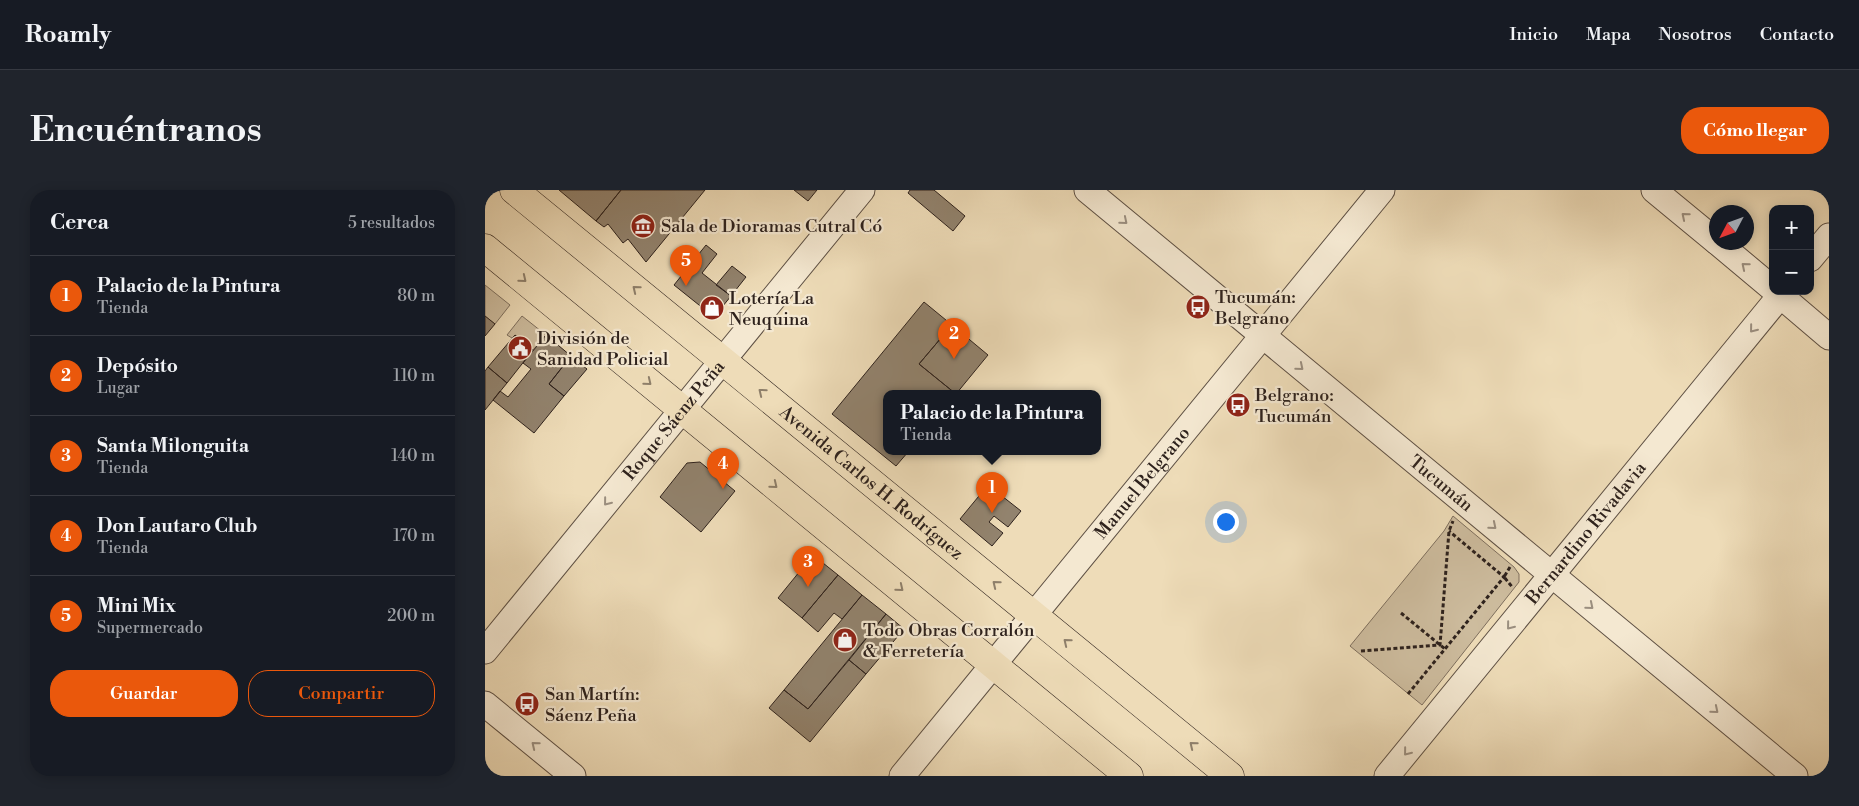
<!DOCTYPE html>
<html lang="es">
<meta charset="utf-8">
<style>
body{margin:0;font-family:"Libre Bodoni",serif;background:#20242c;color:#f1f3f6}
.controls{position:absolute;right:15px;top:15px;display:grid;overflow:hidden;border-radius:10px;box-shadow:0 2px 12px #0003}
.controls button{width:45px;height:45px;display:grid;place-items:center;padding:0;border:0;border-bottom:1px solid #363941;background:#171b24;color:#f1f3f6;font:25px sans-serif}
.compass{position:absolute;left:1224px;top:15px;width:45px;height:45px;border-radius:50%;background:#171b24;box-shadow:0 2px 12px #0003;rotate:229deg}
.you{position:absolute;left:740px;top:331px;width:18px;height:18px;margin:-12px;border:4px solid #fff;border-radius:50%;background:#1a73e8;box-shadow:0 0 0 8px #1a73e833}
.badge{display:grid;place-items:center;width:32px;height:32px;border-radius:50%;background:#ea580c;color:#fff;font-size:16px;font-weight:700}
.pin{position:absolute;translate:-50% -41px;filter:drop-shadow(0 1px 2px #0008)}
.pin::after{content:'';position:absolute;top:26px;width:18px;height:15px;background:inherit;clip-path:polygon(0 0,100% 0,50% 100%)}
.popup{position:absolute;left:398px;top:200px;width:218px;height:65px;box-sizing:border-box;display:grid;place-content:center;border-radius:10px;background:#171b24;filter:drop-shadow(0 1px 4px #0005);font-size:16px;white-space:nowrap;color:#9ea1a6}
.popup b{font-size:19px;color:#f1f3f6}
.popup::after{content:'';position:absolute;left:50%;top:100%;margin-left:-10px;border:10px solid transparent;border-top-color:#171b24}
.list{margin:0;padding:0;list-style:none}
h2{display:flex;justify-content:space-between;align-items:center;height:65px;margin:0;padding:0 20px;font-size:21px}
h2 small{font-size:16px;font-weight:400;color:#9ea1a6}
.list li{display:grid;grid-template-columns:32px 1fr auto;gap:15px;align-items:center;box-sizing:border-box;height:80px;padding:0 20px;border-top:1px solid #363941}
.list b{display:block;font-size:19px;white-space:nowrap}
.list p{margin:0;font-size:16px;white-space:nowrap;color:#9ea1a6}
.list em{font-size:16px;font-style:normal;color:#9ea1a6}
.actions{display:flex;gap:10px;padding:15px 20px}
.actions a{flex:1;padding:11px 0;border:1px solid #ea580c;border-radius:20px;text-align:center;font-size:18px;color:#ea580c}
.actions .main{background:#ea580c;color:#fff}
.map{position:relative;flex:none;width:1344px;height:586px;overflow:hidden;border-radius:20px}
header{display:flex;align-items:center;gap:30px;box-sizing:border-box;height:70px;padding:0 25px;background:#171b24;border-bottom:1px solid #363941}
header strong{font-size:24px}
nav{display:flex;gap:28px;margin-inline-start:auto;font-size:18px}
.intro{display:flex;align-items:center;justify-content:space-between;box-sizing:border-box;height:120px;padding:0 30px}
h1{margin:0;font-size:35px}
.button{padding:12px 22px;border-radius:20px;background:#ea580c;color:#fff;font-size:18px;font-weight:700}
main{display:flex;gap:30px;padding:0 30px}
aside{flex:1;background:#171b24;border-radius:20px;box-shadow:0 2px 12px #0003}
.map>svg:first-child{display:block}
.green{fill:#cdbc9e;stroke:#7e6f5e}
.building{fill:#92836e;stroke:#2e221d}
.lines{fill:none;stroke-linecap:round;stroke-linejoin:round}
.minor-casing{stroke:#5e5044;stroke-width:27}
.major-casing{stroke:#2e221d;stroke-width:29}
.path{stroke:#2e221d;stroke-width:3;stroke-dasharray:4 2.5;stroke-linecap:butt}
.minor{stroke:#f4e8d1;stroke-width:25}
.major{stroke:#eedcb8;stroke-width:28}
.oneway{stroke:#9b8f80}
.oneway2{stroke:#8e7f6a}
.labels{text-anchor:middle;stroke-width:4.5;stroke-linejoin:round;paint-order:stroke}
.poi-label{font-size:18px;fill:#2e221d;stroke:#f4e8d1;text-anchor:start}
.street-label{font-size:18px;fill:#2e221d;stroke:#f4e8d1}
</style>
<header>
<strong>Roamly</strong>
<nav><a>Inicio</a><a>Mapa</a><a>Nosotros</a><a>Contacto</a></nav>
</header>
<div class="intro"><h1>Encuéntranos</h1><a class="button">Cómo llegar</a></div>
<main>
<aside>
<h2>Cerca<small>5 resultados</small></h2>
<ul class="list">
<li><span class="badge">1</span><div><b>Palacio de la Pintura</b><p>Tienda</p></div><em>80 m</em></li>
<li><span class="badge">2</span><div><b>Depósito</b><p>Lugar</p></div><em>110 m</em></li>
<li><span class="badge">3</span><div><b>Santa Milonguita</b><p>Tienda</p></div><em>140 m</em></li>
<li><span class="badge">4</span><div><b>Don Lautaro Club</b><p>Tienda</p></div><em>170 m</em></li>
<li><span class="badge">5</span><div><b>Mini Mix</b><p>Supermercado</p></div><em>200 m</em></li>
</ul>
<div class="actions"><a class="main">Guardar</a><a>Compartir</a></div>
</aside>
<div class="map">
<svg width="1344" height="586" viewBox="0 0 1344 586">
<rect width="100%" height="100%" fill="#eedcb8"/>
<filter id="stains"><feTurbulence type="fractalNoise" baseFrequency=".004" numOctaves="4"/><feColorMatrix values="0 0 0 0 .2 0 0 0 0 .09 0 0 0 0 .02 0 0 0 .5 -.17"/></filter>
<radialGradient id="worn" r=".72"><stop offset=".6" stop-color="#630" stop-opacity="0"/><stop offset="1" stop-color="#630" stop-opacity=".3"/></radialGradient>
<path class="green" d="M 0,95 L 25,115 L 10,134 L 0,126 Z
M 37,126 L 61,145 L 48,160 L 30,145 L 27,148 L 22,145 Z
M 968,326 L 1029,377 L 1034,384 L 1034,392 L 937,515 L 865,456 L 959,341 Z"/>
<path class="building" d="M 74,0 L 136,0 L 111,31 Z
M 136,0 L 220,0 L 161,72 L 143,49 L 138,53 L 123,34 L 119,37 L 111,31 Z
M 309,0 L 332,0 L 323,11 Z
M 425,0 L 449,0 L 480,26 L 468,41 L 423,3 Z
M 221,55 L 232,64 L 217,83 L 246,106 L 229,127 L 189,95 Z
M 247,76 L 261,87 L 246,106 L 231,95 Z
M 439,112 L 467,135 L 434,174 L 471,204 L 402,204 L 402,262 L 423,262 L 411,276 L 347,224 Z
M 0,126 L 10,134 L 0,146 Z
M 467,135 L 503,165 L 471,204 L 434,174 Z
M 30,145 L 48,160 L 22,193 L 3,177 Z
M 61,145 L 86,166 L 64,194 L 79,206 L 49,243 L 8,210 L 15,201 L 23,207 L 46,179 L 38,173 Z
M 86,166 L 102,179 L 79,206 L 64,194 Z
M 3,177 L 22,193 L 0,220 L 0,181 Z
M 215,272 L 250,301 L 216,342 L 175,307 L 202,273 Z
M 503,295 L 536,321 L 523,337 L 509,326 L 504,332 L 518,343 L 507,356 L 475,329 Z
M 333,369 L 353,385 L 317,428 L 293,408 L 315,381 L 320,385 Z
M 353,385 L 377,405 L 357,429 L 349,423 L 333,442 L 317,428 Z
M 377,405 L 401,424 L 323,519 L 299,500 Z
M 401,424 L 419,439 L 381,484 L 364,470 Z
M 364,470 L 381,484 L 325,552 L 284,518 L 299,500 L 323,519 Z"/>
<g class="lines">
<defs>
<g id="minor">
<path id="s1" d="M 602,0 L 1310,586"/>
<path d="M 1169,0 L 1232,52"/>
<path d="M 1232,52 L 1288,99"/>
<path d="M 1325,69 L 1344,46"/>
<path d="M 1290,101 L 1344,147"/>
<path id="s2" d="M 0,461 L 377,0"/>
<path d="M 0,514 L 88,586"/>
<path id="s3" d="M 417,586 L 897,0"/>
<path id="s4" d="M 902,586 L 1299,101"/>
</g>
<g id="major">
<path id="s5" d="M 29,0 L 745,586"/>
<path d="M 0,58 L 644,586"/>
</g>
</defs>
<use href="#minor" class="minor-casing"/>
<use href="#major" class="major-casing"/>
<path class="path" d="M 1025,377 L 1019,387 L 1028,398
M 916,423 L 960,459
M 876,461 L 955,455 L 964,341 L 968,331
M 923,504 L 1019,387 L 964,341"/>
<use href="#minor" class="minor"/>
<use href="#major" class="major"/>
</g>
<defs><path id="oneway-chevron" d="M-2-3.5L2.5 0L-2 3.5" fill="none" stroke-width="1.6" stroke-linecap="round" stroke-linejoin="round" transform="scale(1.25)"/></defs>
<g class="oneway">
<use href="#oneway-chevron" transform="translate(1200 26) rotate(-140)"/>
<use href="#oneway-chevron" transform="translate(639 31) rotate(40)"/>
<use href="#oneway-chevron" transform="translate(1260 76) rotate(-140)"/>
<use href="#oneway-chevron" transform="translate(1268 139) rotate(129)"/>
<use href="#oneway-chevron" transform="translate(815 177) rotate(40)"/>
<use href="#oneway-chevron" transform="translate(122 312) rotate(129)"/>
<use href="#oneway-chevron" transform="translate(1008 336) rotate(40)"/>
<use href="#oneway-chevron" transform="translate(1105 416) rotate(40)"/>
<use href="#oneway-chevron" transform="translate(1025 436) rotate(129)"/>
<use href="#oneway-chevron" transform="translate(1230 520) rotate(40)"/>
<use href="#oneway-chevron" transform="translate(50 555) rotate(-141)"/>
<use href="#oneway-chevron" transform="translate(922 562) rotate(129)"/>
</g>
<g class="oneway2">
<use href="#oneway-chevron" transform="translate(38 89) rotate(39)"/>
<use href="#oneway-chevron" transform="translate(151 99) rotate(-141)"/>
<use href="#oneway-chevron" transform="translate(163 192) rotate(39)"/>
<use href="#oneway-chevron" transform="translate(277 202) rotate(-141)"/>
<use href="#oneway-chevron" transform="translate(289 295) rotate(39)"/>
<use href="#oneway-chevron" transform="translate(511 394) rotate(-141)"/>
<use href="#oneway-chevron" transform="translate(415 398) rotate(39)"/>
<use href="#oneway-chevron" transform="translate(582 452) rotate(-141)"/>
<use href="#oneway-chevron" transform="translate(708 555) rotate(-141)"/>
</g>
<defs>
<symbol id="museum-disc" viewBox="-11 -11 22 22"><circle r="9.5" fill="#8f2418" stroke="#f4e8d1"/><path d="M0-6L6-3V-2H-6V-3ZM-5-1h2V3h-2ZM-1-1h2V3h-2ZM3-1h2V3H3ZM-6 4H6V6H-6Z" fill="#fff"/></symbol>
<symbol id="bus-disc" viewBox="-11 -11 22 22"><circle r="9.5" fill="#8f2418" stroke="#f4e8d1"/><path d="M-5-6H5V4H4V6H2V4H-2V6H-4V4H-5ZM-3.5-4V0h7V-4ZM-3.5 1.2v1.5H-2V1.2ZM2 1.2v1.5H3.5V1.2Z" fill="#fff"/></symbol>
<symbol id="shop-disc" viewBox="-11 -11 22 22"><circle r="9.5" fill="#8f2418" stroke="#f4e8d1"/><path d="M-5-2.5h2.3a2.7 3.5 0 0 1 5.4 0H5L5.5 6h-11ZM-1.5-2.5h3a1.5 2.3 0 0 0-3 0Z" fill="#fff"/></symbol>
<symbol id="civic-disc" viewBox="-11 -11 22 22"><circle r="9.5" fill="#8f2418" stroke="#f4e8d1"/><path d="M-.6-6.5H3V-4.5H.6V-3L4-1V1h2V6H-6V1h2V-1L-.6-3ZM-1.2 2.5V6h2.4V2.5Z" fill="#fff"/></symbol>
</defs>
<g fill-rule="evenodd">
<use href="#museum-disc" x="144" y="22" width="28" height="28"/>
<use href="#bus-disc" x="699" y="103" width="28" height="28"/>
<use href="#shop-disc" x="213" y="104" width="28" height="28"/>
<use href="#civic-disc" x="21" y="144" width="28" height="28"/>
<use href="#bus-disc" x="739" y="201" width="28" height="28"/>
<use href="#shop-disc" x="346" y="436" width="28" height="28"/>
<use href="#bus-disc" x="28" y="500" width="28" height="28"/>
</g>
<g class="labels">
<g class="poi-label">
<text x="176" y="42">Sala de Dioramas Cutral Có</text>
<text x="730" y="113">Tucumán:<tspan x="730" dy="21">Belgrano</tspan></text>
<text x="244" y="114">Lotería La<tspan x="244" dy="21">Neuquina</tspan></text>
<text x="52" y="154">División de<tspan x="52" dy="21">Sanidad Policial</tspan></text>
<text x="770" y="211">Belgrano:<tspan x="770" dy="21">Tucumán</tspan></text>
<text x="378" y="446">Todo Obras Corralón<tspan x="378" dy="21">&amp; Ferretería</tspan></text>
<text x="60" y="510">San Martín:<tspan x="60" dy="21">Sáenz Peña</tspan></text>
</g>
<g class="street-label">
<text dy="6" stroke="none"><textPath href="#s2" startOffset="298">Roque Sáenz Peña</textPath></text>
<text dy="6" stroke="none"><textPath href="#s5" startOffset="462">Avenida Carlos H. Rodríguez</textPath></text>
<text dy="6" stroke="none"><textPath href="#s3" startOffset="379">Manuel Belgrano</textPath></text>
<text dy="6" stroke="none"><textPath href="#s1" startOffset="460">Tucumán</textPath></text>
<text dy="6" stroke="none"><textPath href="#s4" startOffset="314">Bernardino Rivadavia</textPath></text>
</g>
</g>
<rect width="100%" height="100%" filter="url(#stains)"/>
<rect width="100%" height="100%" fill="url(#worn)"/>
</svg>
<div class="controls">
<button>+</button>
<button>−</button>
</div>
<svg class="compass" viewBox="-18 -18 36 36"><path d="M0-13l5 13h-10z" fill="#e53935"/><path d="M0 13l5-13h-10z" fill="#9ea1a6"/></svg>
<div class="you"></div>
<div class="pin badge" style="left:507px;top:323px">1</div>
<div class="popup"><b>Palacio de la Pintura</b>Tienda</div>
<div class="pin badge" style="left:469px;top:169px">2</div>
<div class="pin badge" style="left:323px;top:397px">3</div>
<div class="pin badge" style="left:238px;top:299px">4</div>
<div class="pin badge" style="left:201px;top:96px">5</div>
</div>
</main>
